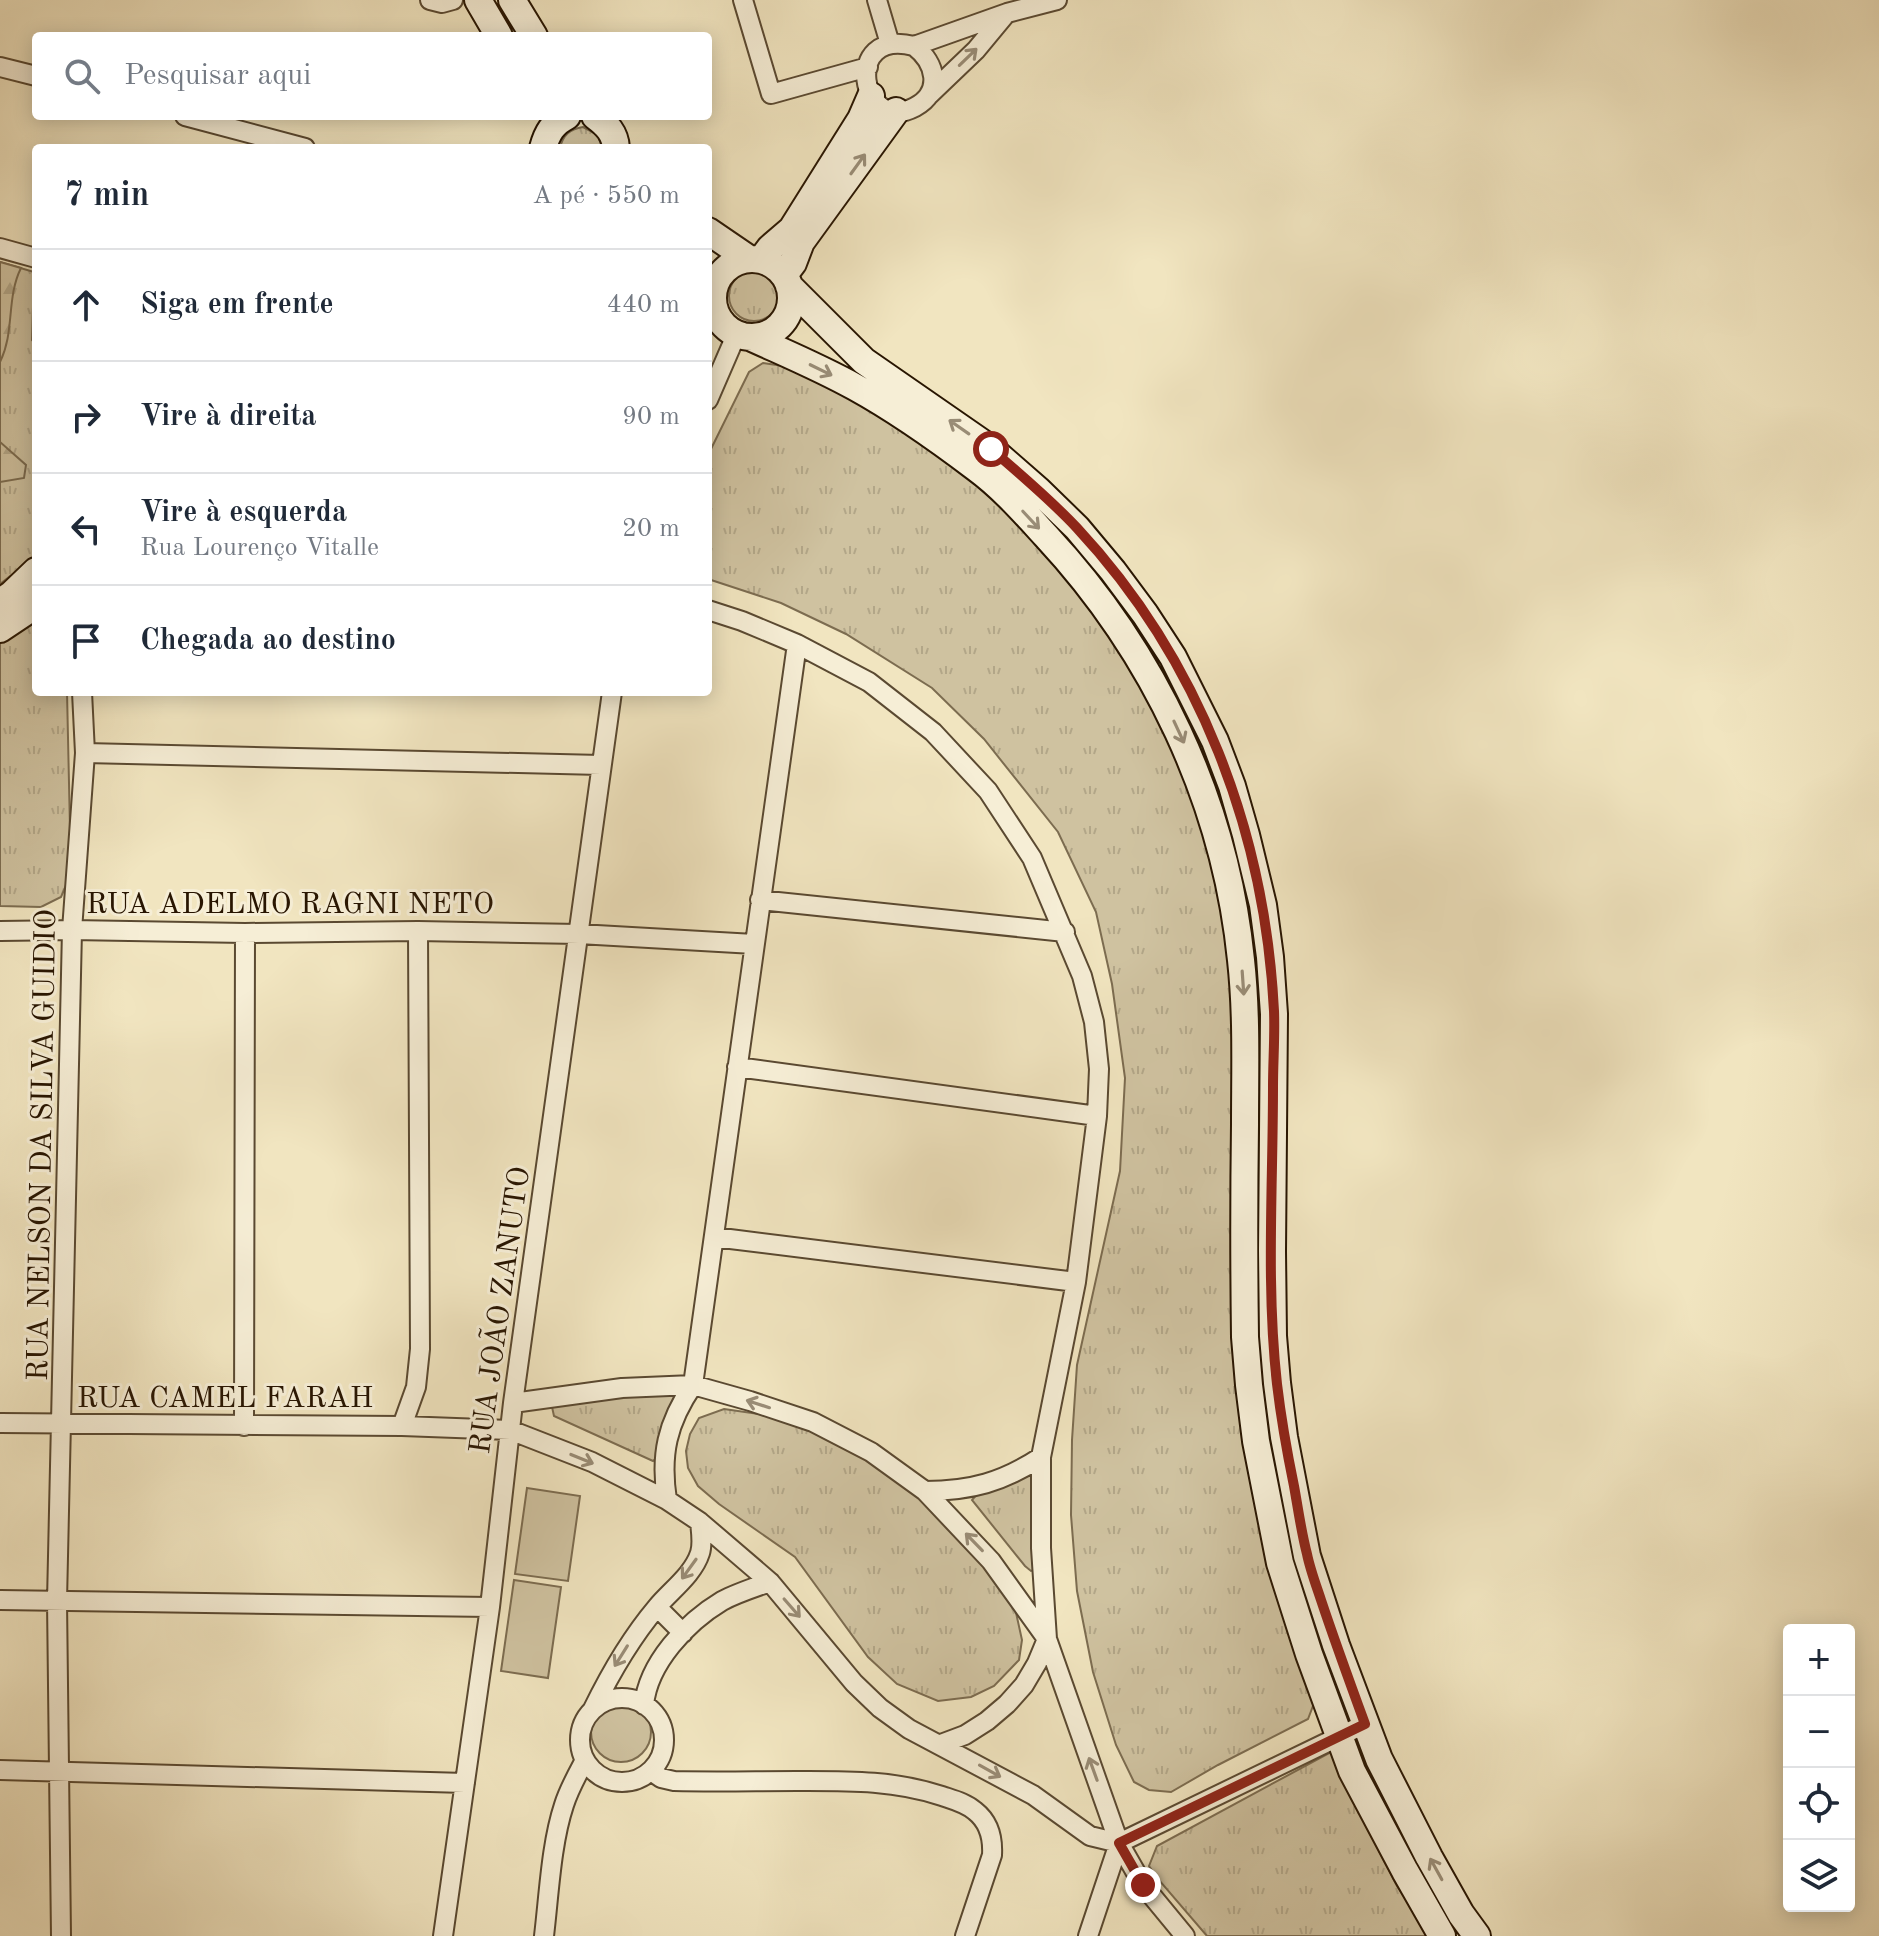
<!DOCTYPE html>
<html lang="pt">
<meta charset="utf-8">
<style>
body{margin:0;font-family:"Old Standard TT",serif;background:#f2f2f3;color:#1f2937}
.controls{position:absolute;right:24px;bottom:24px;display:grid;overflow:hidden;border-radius:8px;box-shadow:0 4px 20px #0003}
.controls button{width:72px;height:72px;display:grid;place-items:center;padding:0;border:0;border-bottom:2px solid #e0e1e3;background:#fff;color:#1f2937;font:40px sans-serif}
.stop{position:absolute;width:24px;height:24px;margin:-18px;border:6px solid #8f2418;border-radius:50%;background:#fff}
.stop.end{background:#8f2418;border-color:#fff;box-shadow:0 2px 8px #0008}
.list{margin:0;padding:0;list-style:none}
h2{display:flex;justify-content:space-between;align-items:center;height:104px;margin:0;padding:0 32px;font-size:34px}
h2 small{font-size:26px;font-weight:400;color:#747a83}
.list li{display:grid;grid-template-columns:52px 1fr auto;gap:24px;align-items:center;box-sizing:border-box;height:112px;padding:0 32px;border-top:2px solid #e0e1e3}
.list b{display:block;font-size:30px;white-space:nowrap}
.list p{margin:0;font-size:26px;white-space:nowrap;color:#747a83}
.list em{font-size:26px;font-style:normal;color:#747a83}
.icon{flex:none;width:44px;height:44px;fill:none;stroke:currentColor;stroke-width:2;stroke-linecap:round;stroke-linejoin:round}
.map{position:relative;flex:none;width:1879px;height:1936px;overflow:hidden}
.search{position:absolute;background:#fff;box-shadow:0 4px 20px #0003;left:32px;top:32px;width:680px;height:88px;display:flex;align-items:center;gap:20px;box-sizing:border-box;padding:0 28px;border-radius:8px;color:#747a83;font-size:30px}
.panel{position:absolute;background:#fff;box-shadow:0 4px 20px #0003;left:32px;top:144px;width:680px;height:552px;border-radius:8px}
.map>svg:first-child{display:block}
.grass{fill:url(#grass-tufts);stroke:#7c6c50;stroke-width:2}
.forest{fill:url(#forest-firs);stroke:#7c6c50;stroke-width:2}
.green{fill:#cfc2a0;stroke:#7c6c50;stroke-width:2}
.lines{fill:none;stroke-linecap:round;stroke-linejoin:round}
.street-casing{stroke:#5a4931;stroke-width:22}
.secondary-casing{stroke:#281501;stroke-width:30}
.street{stroke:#f6eed6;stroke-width:18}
.secondary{stroke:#f6eed6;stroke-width:26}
.oneway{stroke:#998c76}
.route{stroke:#8f2418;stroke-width:10}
.labels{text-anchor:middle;stroke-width:6;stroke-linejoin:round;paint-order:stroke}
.street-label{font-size:30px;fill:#281501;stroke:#f6eed6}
</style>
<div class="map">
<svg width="1879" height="1936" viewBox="0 0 1879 1936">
<defs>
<pattern id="grass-tufts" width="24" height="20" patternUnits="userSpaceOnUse" patternTransform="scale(2)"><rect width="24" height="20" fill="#cfc2a0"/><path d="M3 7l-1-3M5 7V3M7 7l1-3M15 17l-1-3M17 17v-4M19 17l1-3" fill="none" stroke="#b2a688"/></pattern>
<pattern id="forest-firs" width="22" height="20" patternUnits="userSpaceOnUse" patternTransform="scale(2)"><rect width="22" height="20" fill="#cfc2a0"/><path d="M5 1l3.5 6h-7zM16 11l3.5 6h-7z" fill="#b2a688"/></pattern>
</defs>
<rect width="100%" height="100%" fill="#f1e5c0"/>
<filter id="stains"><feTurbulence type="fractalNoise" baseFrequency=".0025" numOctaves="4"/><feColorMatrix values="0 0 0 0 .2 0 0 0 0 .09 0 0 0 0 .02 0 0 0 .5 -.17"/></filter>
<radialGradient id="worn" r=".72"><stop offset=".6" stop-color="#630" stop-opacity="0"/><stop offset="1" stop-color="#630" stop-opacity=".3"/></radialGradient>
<path class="grass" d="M 583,127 L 598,135 L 602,148 L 560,148 C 563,135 570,129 583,127 Z
M 0,262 L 34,272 L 32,340 L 36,344 L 36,556 L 0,584 Z
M729 296a25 25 0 1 1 50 0a25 25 0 1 1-50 0Z
M 763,363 L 797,368 L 884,416 L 968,476 L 1043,548 L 1110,634 L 1186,766 L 1232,929 L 1234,1264 L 1316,1698 L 1308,1719 L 1218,1765 L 1171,1792 L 1149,1790 L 1134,1782 L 1116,1745 L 1093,1672 L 1077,1591 L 1071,1515 L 1072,1440 L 1077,1365 L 1120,1171 L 1125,1078 L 1112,984 L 1096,912 L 1058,832 L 984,739 L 932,688 L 846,634 L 781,603 L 708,579 L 708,455 L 749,372 Z
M 36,621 L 36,692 L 67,692 L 71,874 L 61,897 L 41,907 L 0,906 L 0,643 Z
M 679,1394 C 666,1414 657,1432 659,1456 L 653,1461 L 554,1416 L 552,1407 L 577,1398 Z
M 724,1409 L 766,1415 L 820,1432 L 914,1488 L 990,1569 L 1015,1608 L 1022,1640 L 1019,1660 L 994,1686 L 971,1697 L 938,1701 L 897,1684 L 868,1657 L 795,1557 L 719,1504 L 698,1486 L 688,1468 L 686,1451 L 690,1434 L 699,1418 Z
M 1030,1474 L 1036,1475 L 1038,1569 L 1031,1571 L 1025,1566 L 972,1500 L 978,1493 Z
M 1331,1752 L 1338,1756 L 1358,1810 L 1397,1886 L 1430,1936 L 1207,1936 L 1158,1879 L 1149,1866 L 1157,1846 Z"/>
<path class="forest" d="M 0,262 L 21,268 C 6,298 15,332 0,362 Z
M 0,442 L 26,465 L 24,478 L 0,482 Z"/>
<path class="green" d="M 527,1488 L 580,1496 L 568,1581 L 515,1574 Z
M 514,1580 L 561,1587 L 548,1678 L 501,1671 Z
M591 1732a30 30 0 1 1 60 0a30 30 0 1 1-60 0Z"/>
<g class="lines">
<defs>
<path id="street" d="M 430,0 L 442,3 L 453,0
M 743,0 L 771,94 L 868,67
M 877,0 L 890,44
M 914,46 C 936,63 943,92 915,107 C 860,136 841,27 914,46 L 1007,13 L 1057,0
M 0,67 L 36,76
M 929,95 L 976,50 L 1005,15
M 185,116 L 305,148
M 0,248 L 36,258
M 708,400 L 737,333
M 708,610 L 742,621 L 797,644 L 869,682 L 933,732 L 988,791 L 1032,858 L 1082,976 L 1094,1022 L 1099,1069 L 1097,1116 L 1076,1282 L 1041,1457 L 1041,1548 L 1047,1639 L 1037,1663 L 1024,1685 L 1007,1704 L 987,1721 L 965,1735 L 941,1744
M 85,753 L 601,765
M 760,900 L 1065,932
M 0,931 L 72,930 L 245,933 L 418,931 L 579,934 L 754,944
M 737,1067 L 1097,1116
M 714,1237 L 1076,1282
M 513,1403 L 622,1388 L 693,1385 L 750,1401 L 813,1422 L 871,1452 L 925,1491 L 991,1561 L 1047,1639 L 1119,1843 L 1143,1885 L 1185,1936
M 0,1423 L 402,1426 L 510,1430 L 592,1462 L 667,1500 L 700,1522 L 770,1582 L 854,1683 L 880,1708 L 909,1729 L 1033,1795 L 1090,1836 L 1119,1843
M 244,1426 L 245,933
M 402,1426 L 416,1387 L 420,1349 L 418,931
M 925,1491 C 971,1491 1003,1482 1041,1457
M 667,1500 C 660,1455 667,1423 693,1385 L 797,644
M 0,1600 L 490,1607
M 657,1607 L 683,1633
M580 1740a42 42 0 1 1 84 0a42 42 0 1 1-84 0Z
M 644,1705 C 648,1663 687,1622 722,1601 C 737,1593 753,1588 770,1582
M 593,1709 C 611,1672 630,1639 657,1607 C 670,1591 693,1575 700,1553 C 703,1544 701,1532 700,1522
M 0,1770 L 465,1783
M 651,1771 L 661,1778 L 674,1781 C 715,1782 756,1781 797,1781 C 846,1781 894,1780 942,1796 C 954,1800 966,1803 975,1811 C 989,1822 993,1838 992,1855 L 965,1936
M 1119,1843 L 1365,1724
M 61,1936 L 57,1601 L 72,930 L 85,753 L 82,692
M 443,1936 L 490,1607 L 513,1403 L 612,692
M 544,1936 C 549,1895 551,1844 564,1805 C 569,1789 577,1775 585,1760
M 1088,1936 L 1119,1843"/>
<path id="secondary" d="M 478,0 L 499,36
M 512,0 L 534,36
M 595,116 C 607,125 615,133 616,148
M 543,148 C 547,133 553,123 567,116
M 708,231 L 749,259
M713 298a39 39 0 1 1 78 0a39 39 0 1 1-78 0Z
M 761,260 L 770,248 L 792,229 L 861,119 L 871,96
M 784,275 L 793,263 L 801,242 L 896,111
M 789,286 L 864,361 L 991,449 L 1038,490 L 1077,528 L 1113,571 L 1145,614 L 1173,657 L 1215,741 L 1232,786 L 1246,835 L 1263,905 L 1270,957 L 1274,1014 L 1272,1251 L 1273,1336 L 1277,1383 L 1284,1437 L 1307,1556 L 1336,1645 L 1379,1759 L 1429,1857 L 1461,1914 L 1477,1936
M 750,337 C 785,353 821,368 855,387 C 895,409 939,440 976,468 C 1002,487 1024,512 1046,536 C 1154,652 1225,801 1241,960 C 1247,1014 1245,1069 1245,1124 C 1244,1195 1244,1266 1245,1337 L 1249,1385 L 1256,1441 L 1280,1563 L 1309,1654 L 1352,1771 L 1405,1871 L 1442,1936
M 0,602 L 12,594 L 36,571
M 0,629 L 36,605"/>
</defs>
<use href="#street" class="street-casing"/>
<use href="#secondary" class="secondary-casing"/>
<use href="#street" class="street"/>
<use href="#secondary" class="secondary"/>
</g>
<defs><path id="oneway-shaft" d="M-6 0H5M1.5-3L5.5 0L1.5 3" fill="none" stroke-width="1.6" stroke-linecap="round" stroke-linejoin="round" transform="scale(2)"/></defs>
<g class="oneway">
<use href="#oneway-shaft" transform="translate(968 57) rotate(-44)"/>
<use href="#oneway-shaft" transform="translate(858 164) rotate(-54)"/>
<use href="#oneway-shaft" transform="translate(821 370) rotate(26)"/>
<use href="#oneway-shaft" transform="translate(959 427) rotate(-145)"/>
<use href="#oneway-shaft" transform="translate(1031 520) rotate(47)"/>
<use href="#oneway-shaft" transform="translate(1179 732) rotate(65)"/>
<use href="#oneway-shaft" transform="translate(1243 983) rotate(86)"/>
<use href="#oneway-shaft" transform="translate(758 1404) rotate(-162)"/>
<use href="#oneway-shaft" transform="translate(582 1459) rotate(22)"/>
<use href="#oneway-shaft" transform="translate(974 1542) rotate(-134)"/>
<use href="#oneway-shaft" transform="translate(689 1569) rotate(126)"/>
<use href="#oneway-shaft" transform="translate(792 1608) rotate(49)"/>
<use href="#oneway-shaft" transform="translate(621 1656) rotate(122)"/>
<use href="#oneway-shaft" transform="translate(1093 1769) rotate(-110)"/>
<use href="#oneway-shaft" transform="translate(990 1771) rotate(29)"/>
<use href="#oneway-shaft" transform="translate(1436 1869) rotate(-119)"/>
</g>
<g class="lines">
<path class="route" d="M 991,449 C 1020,474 1051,500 1077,528 C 1200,660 1265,832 1274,1011 C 1275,1036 1273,1061 1273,1087 C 1273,1185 1266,1286 1277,1384 C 1281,1418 1287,1452 1294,1486 C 1298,1508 1301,1531 1307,1554 C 1310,1569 1316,1585 1321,1600 C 1335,1642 1350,1683 1365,1724 L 1119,1843 L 1143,1885"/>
</g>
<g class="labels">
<g class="street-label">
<text x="290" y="913">RUA ADELMO RAGNI NETO</text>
<text transform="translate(41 1145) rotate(-89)" y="10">RUA NELSON DA SILVA GUIDIO</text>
<text transform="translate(499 1310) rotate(-82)" y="10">RUA JOÃO ZANUTO</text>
<text x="225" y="1407">RUA CAMEL FARAH</text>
</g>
</g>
<rect width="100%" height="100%" filter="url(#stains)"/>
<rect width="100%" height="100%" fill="url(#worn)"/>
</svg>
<div class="controls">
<button>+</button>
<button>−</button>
<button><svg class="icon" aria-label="locate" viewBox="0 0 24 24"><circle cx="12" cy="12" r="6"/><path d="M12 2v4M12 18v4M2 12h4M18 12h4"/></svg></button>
<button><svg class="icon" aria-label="layers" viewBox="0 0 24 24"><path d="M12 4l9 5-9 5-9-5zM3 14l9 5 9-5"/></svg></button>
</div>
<div class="stop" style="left:991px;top:449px"></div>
<div class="stop end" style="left:1143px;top:1885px"></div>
<div class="search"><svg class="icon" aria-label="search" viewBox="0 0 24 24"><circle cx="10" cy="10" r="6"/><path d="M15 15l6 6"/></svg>Pesquisar aqui</div>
<section class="panel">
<h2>7 min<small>A pé · 550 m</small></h2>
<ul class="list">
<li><svg class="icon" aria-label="ahead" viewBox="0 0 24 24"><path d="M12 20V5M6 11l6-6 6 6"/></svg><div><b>Siga em frente</b></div><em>440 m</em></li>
<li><svg class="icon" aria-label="right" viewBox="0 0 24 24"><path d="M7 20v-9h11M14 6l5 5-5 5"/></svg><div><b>Vire à direita</b></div><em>90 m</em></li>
<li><svg class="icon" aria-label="left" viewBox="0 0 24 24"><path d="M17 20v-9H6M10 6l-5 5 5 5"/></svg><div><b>Vire à esquerda</b><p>Rua Lourenço Vitalle</p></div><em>20 m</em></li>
<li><svg class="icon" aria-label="arrive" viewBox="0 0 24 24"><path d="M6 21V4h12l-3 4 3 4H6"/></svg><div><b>Chegada ao destino</b></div></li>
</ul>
</section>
</div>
